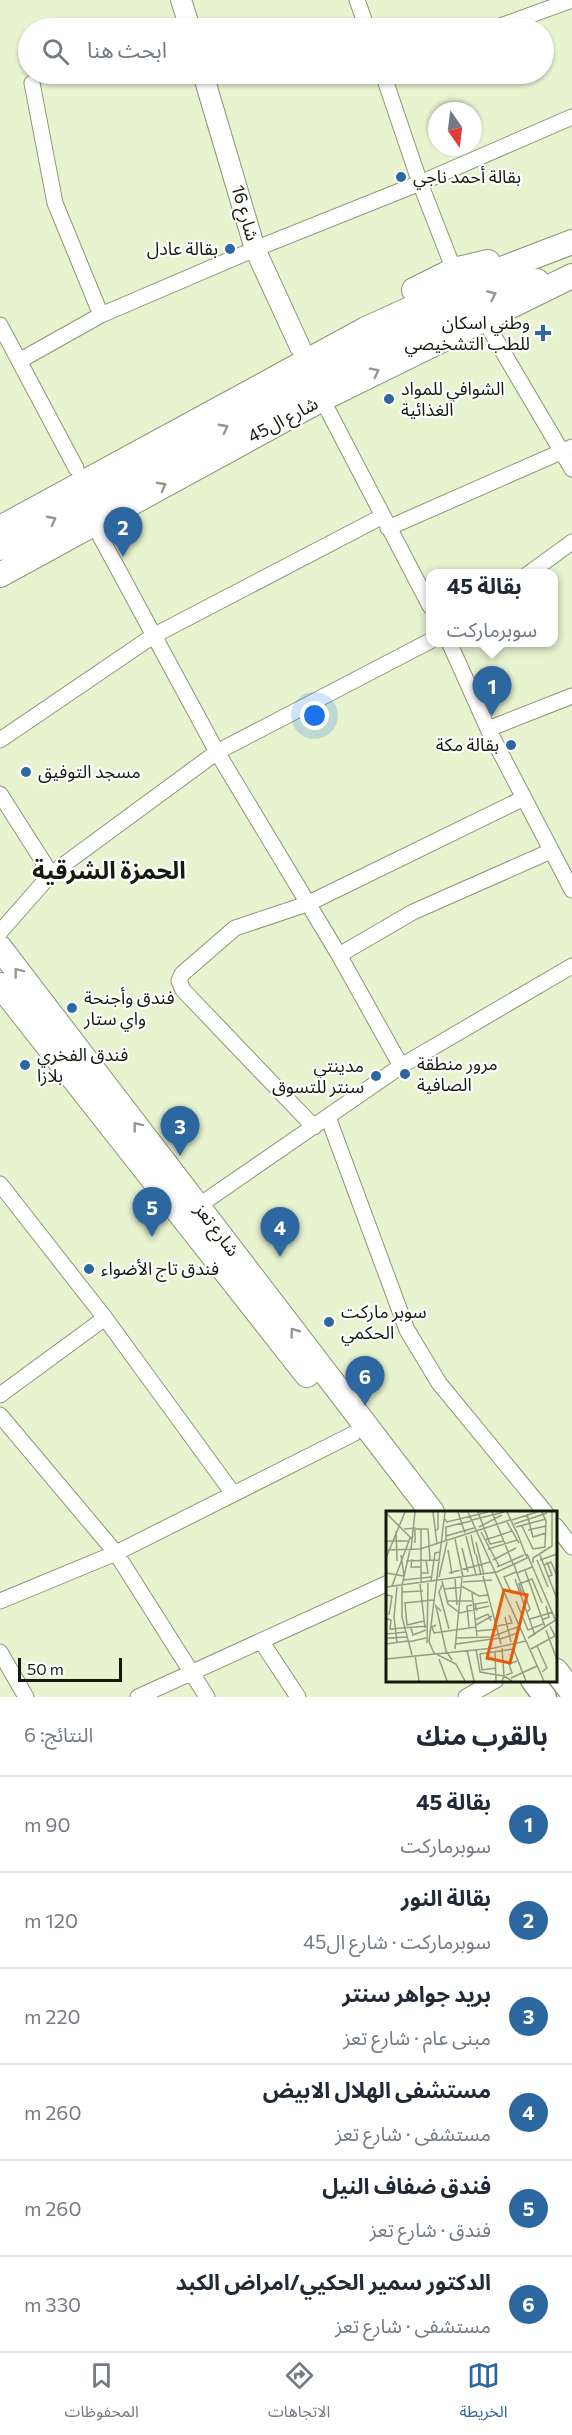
<!DOCTYPE html>
<html lang="ar">
<meta charset="utf-8">
<style>
body{margin:0;font-family:Commissioner,"Noto Sans Arabic",sans-serif;background:#f2f2f3;color:#1f2937;direction:rtl}
.compass{position:absolute;left:428px;top:102px;width:54px;height:54px;border-radius:50%;background:#fff;box-shadow:0 2px 4px #0004;rotate:166deg}
.scale{position:absolute;left:18px;bottom:15px;width:104px;box-sizing:border-box;padding-left:6px;border:3px solid #161a0d;border-top:0;font-size:16px;line-height:21px;white-space:nowrap;color:#161a0d;-webkit-text-stroke:4px #fff;paint-order:stroke}
.you{position:absolute;left:315px;top:716px;width:21px;height:21px;margin:-15px;border:4px solid #fff;border-radius:50%;background:#1a73e8;box-shadow:0 0 0 9px #1a73e833}
.badge{display:grid;place-items:center;width:39px;height:39px;border-radius:50%;background:#2c679f;color:#fff;font-size:20px;font-weight:700}
.pin{position:absolute;translate:-50% -50px;filter:drop-shadow(0 2px 3px #0008)}
.pin::after{content:'';position:absolute;top:32px;width:21px;height:18px;background:inherit;clip-path:polygon(0 0,100% 0,50% 100%)}
.popup{position:absolute;left:426px;top:569px;width:132px;height:78px;box-sizing:border-box;display:grid;place-content:center;border-radius:12px;background:#fff;filter:drop-shadow(0 2px 4px #0005);font-size:20px;white-space:nowrap;color:#747a83}
.popup b{font-size:22px;color:#1f2937}
.popup::after{content:'';position:absolute;left:50%;top:100%;margin-left:-12px;border:12px solid transparent;border-top-color:#fff}
.list{margin:0;padding:0;list-style:none}
h2{display:flex;justify-content:space-between;align-items:center;height:78px;margin:0;padding:0 24px;font-size:26px}
h2 small{font-size:20px;font-weight:400;color:#747a83}
.list li{display:grid;grid-template-columns:39px 1fr auto;gap:18px;align-items:center;box-sizing:border-box;height:96px;padding:0 24px;border-top:2px solid #e0e1e3}
.list b{display:block;font-size:22px;white-space:nowrap}
.list p{margin:0;font-size:20px;white-space:nowrap;color:#747a83}
.list em{font-size:20px;font-style:normal;color:#747a83}
.icon{flex:none;width:33px;height:33px;fill:none;stroke:currentColor;stroke-width:2;stroke-linecap:round;stroke-linejoin:round}
.map{position:relative;flex:none;width:572px;height:1697px;overflow:hidden;direction:ltr}
.search{position:absolute;background:#fff;box-shadow:0 2px 4px #0004;left:18px;right:18px;top:18px;height:66px;display:flex;align-items:center;gap:15px;box-sizing:border-box;padding:0 21px;border-radius:33px;color:#747a83;font-size:22px}
.sheet{height:654px;background:#fff}
nav{display:flex;justify-content:space-around;align-items:center;box-sizing:border-box;height:84px;border-top:2px solid #e0e1e3;background:#fff;font-size:16px;color:#747a83}
nav a{display:grid;justify-items:center;gap:3px}
nav .on{color:#2c679f}
.map>svg:first-child{display:block}
.lines{fill:none;stroke-linecap:round;stroke-linejoin:round}
.minor-casing{stroke:#8d9677;stroke-width:17}
.tertiary-casing{stroke:#8d9677;stroke-width:22}
.secondary-casing{stroke:#8d9677;stroke-width:25}
.primary-casing{stroke:#8d9677;stroke-width:26}
.minor{stroke:#fff;stroke-width:15}
.tertiary{stroke:#fff;stroke-width:20}
.secondary{stroke:#fff;stroke-width:22}
.primary{stroke:#fff;stroke-width:24}
.oneway{stroke:#969892}
.poi-dot{fill:#2c679f;stroke:#fff;stroke-width:2}
.labels{text-anchor:middle;stroke-width:4.5;stroke-linejoin:round;paint-order:stroke}
.poi-label{font-size:18px;fill:#161a0d;stroke:#fff;text-anchor:start}
.street-label{font-size:18px;fill:#161a0d;stroke:#fff}
.district-label{font-size:24px;font-weight:bold;fill:#161a0d;stroke:#fff}
.inset-road{fill:none;stroke:#949c82;stroke-width:1.5}
.view{fill:#e8590c;fill-opacity:0.15;stroke:#e8590c;stroke-width:3}
.inset-edge{fill:none;stroke:#161a0d;stroke-width:3}
</style>
<div class="map">
<svg width="572" height="1697" viewBox="0 0 572 1697">
<rect width="100%" height="100%" fill="#e8f3d0"/>
<g class="lines">
<defs>
<path id="minor" d="M 357,0 L 367,28
M 495,28 L 572,0
M 383,74 L 420,183 L 454,270
M 32,83 L 55,203 L 101,315
M 483,318 L 572,469
M 0,325 L 76,468
M 19,361 L 101,315 L 255,249 L 420,183 L 572,117
M 322,399 L 430,606
M 93,523 L 217,752 L 339,955 L 401,1066
M 388,528 L 572,447
M 528,574 L 572,542
M 449,642 L 488,729 L 572,890
M 488,729 L 572,696
M 0,740 L 153,636 L 383,516
M 0,794 L 51,874
M 0,932 L 51,874 L 217,752 L 430,641
M 339,955 L 413,912 L 551,851
M 328,1117 L 407,1330 L 439,1383 L 545,1512
M 314,1127 L 183,990 L 179,981 L 182,974 L 235,928 L 307,904 L 524,798
M 0,1184 L 105,1318 L 232,1492
M 191,1211 L 401,1066 L 572,966
M 0,1395 L 105,1318
M 0,1415 L 116,1553 L 207,1697
M 556,1526 L 572,1547
M 0,1601 L 116,1553 L 353,1434
M 261,1641 L 298,1697
M 0,1652 L 26,1697
M 138,1697 L 388,1583
M 466,1697 L 496,1680"/>
<path id="tertiary" d="M 181,0 L 190,28
M 203,74 L 255,249 L 300,347"/>
<path id="secondary" d="M 532,1680 L 545,1697"/>
<path id="primary" d="M 414,290 L 454,270 L 488,262
M 0,528 L 366,329 L 478,278 L 572,242
M 0,548 L 379,346 L 508,288 L 537,281
M 0,575 L 322,399 L 572,276
M 0,948 L 432,1512
M 0,985 L 307,1375
M 556,1671 L 572,1692"/>
</defs>
<use href="#minor" class="minor-casing"/>
<use href="#tertiary" class="tertiary-casing"/>
<use href="#secondary" class="secondary-casing"/>
<use href="#primary" class="primary-casing"/>
<use href="#minor" class="minor"/>
<use href="#tertiary" class="tertiary"/>
<use href="#secondary" class="secondary"/>
<use href="#primary" class="primary"/>
</g>
<defs><path id="oneway-chevron" d="M-2-3.5L2.5 0L-2 3.5" fill="none" stroke-width="1.6" stroke-linecap="round" stroke-linejoin="round" transform="scale(1.5)"/></defs>
<g class="oneway">
<use href="#oneway-chevron" transform="translate(492 295) rotate(-24)"/>
<use href="#oneway-chevron" transform="translate(375 372) rotate(-27)"/>
<use href="#oneway-chevron" transform="translate(224 428) rotate(-28)"/>
<use href="#oneway-chevron" transform="translate(162 486) rotate(-28)"/>
<use href="#oneway-chevron" transform="translate(52 520) rotate(-28)"/>
<use href="#oneway-chevron" transform="translate(18 972) rotate(-128)"/>
<use href="#oneway-chevron" transform="translate(137 1126) rotate(-128)"/>
<use href="#oneway-chevron" transform="translate(294 1332) rotate(-127)"/>
</g>
<g class="poi-dot">
<circle cx="401" cy="177" r="6"/>
<circle cx="230" cy="249" r="6"/>
<path d="M540 324h6v6h6v6h-6v6h-6v-6h-6v-6h6z"/>
<circle cx="389" cy="399" r="6"/>
<circle cx="511" cy="745" r="6"/>
<circle cx="26" cy="772" r="6"/>
<circle cx="72" cy="1008" r="6"/>
<circle cx="25" cy="1065" r="6"/>
<circle cx="405" cy="1074" r="6"/>
<circle cx="376" cy="1076" r="6"/>
<circle cx="89" cy="1269" r="6"/>
<circle cx="329" cy="1322" r="6"/>
</g>
<g class="labels">
<g class="poi-label">
<text x="413" y="183">بقالة أحمد ناجي</text>
<text x="218" y="255" text-anchor="end">بقالة عادل</text>
<text x="530" y="329" text-anchor="end">وطني اسكان<tspan x="530" dy="21">للطب التشخيصي</tspan></text>
<text x="401" y="395">الشوافي للمواد<tspan x="401" dy="21">الغذائية</tspan></text>
<text x="499" y="751" text-anchor="end">بقالة مكة</text>
<text x="38" y="778">مسجد التوفيق</text>
<text x="84" y="1004">فندق وأجنحة<tspan x="84" dy="21">واي ستار</tspan></text>
<text x="37" y="1061">فندق الفخري<tspan x="37" dy="21">بلازا</tspan></text>
<text x="417" y="1070">مرور منطقة<tspan x="417" dy="21">الصافية</tspan></text>
<text x="364" y="1072" text-anchor="end">مدينتي<tspan x="364" dy="21">سنتر للتسوق</tspan></text>
<text x="101" y="1275">فندق تاج الأضواء</text>
<text x="341" y="1318">سوبر ماركت<tspan x="341" dy="21">الحكمي</tspan></text>
</g>
<g class="street-label">
<text transform="translate(245 213) rotate(74)" y="6">شارع 16</text>
<text transform="translate(283 420) rotate(-28)" y="6">شارع ال45</text>
<text transform="translate(217 1230) rotate(53)" y="6">شارع تعز</text>
</g>
<g class="district-label">
<text x="109" y="879">الحمزة الشرقية</text>
</g>
</g>
<g transform="translate(386 1511)">
<rect width="171" height="171" fill="#e8f3d0"/>
<path class="inset-road" d="M 47,1 L 51,33M 59,1 L 43,131 L 48,142 L 70,153 L 79,170M 72,1 L 79,22M 82,1 L 158,170M 92,1 L 104,33 L 117,30M 106,1 L 127,53M 121,1 L 130,20M 0,2 L 26,28M 141,3 L 147,26 L 160,22M 59,8 L 61,11 L 102,1M 86,9 L 118,1M 126,9 L 151,1M 121,11 L 133,32M 128,13 L 161,2M 136,15 L 147,38 L 159,36 L 160,10 L 156,1M 93,16 L 116,4M 130,16 L 160,8M 18,18 L 29,17 L 29,32M 30,18 L 42,18 L 44,49M 142,19 L 160,15M 10,20 L 11,50M 49,20 L 52,18 L 52,1M 95,21 L 113,55M 85,24 L 89,43M 60,25 L 88,17M 80,25 L 90,64M 69,28 L 77,66M 60,29 L 60,16 L 85,10M 99,29 L 126,20M 0,30 L 22,30M 90,31 L 98,64M 76,37 L 82,61M 102,38 L 131,29M 0,39 L 34,38 L 124,9M 25,39 L 29,1M 62,39 L 66,63M 90,43 L 95,64M 141,43 L 169,108M 154,44 L 171,88M 0,47 L 19,1M 26,48 L 25,56 L 35,56M 107,49 L 130,37M 151,49 L 162,76M 154,49 L 171,43M 20,50 L 53,49M 161,51 L 166,64 L 162,66M 147,52 L 147,47 L 166,35 L 166,1M 128,54 L 131,62 L 146,56M 158,54 L 165,51 L 171,65M 111,56 L 138,44M 139,59 L 159,116M 0,62 L 18,65 L 15,44M 35,62 L 42,62 L 40,49M 63,62 L 104,51M 131,62 L 144,98 L 141,101M 97,65 L 115,133M 53,66 L 61,31M 69,68 L 71,94M 129,68 L 149,124M 17,69 L 45,66M 45,70 L 49,42 L 54,41M 56,70 L 62,93 L 74,102 L 103,95M 77,71 L 106,69M 35,72 L 35,18M 34,73 L 39,117M 16,74 L 24,39M 56,74 L 53,81 L 63,118M 6,75 L 24,27M 16,75 L 16,106 L 26,144M 0,76 L 111,61 L 141,47 L 130,19M 11,76 L 8,106 L 11,132M 58,78 L 77,76 L 93,85 L 102,84M 124,79 L 118,66 L 130,61M 138,80 L 135,80 L 133,73 L 146,68 L 156,92M 16,81 L 37,80M 86,82 L 91,125M 0,84 L 6,85 L 3,104M 61,90 L 86,90M 130,90 L 142,119 L 157,113M 18,92 L 48,89M 19,92 L 21,114 L 38,110M 55,100 L 50,95 L 60,140 L 66,149M 91,100 L 89,93 L 102,91M 119,106 L 125,131M 1,108 L 5,109 L 4,118 L 42,115M 144,108 L 167,101M 89,109 L 102,103 L 105,110M 156,109 L 163,106 L 160,95M 50,114 L 46,116 L 48,122 L 90,116M 90,114 L 106,105M 111,115 L 126,112 L 123,104M 83,116 L 81,95 L 86,94M 25,117 L 27,124 L 40,119M 160,119 L 171,149M 91,120 L 112,118M 0,123 L 20,121M 0,127 L 0,133 L 22,130M 0,127 L 21,126M 70,127 L 105,126 L 134,115M 142,127 L 171,108M 114,128 L 132,122 L 131,117M 22,131 L 40,127M 41,132 L 42,72M 70,133 L 114,127M 151,135 L 161,157 L 156,161M 116,137 L 118,165 L 126,170M 127,137 L 140,170M 69,138 L 76,67M 90,138 L 94,161 L 118,165 L 116,170M 145,138 L 169,125 L 164,115M 81,139 L 88,170M 109,140 L 110,170M 29,144 L 33,170M 0,148 L 108,137 L 140,130M 53,148 L 61,170M 110,157 L 96,159 L 94,143 L 127,138M 120,164 L 126,162 L 123,153 L 131,150M 125,167 L 151,155"/>
<path class="view" d="M 118,79 L 141,84 L 124,152 L 101,147 Z"/>
<rect width="171" height="171" class="inset-edge"/>
</g>
</svg>
<svg class="compass" viewBox="-18 -18 36 36"><path d="M0-13l5 13h-10z" fill="#e53935"/><path d="M0 13l5-13h-10z" fill="#747a83"/></svg>
<div class="scale">50 m</div>
<div class="you"></div>
<div class="pin badge" style="left:492px;top:716px">1</div>
<div class="popup"><b>بقالة 45</b>سوبرماركت</div>
<div class="pin badge" style="left:123px;top:557px">2</div>
<div class="pin badge" style="left:180px;top:1156px">3</div>
<div class="pin badge" style="left:280px;top:1257px">4</div>
<div class="pin badge" style="left:152px;top:1237px">5</div>
<div class="pin badge" style="left:365px;top:1406px">6</div>
<div class="search"><svg class="icon" aria-label="search" viewBox="0 0 24 24"><circle cx="10" cy="10" r="6"/><path d="M15 15l6 6"/></svg>ابحث هنا</div>
</div>
<section class="sheet">
<h2>بالقرب منك<small>النتائج: 6</small></h2>
<ul class="list">
<li><span class="badge">1</span><div><b>بقالة 45</b><p>سوبرماركت</p></div><em>90 m</em></li>
<li><span class="badge">2</span><div><b>بقالة النور</b><p>سوبرماركت · شارع ال45</p></div><em>120 m</em></li>
<li><span class="badge">3</span><div><b>بريد جواهر سنتر</b><p>مبنى عام · شارع تعز</p></div><em>220 m</em></li>
<li><span class="badge">4</span><div><b>مستشفى الهلال الابيض</b><p>مستشفى · شارع تعز</p></div><em>260 m</em></li>
<li><span class="badge">5</span><div><b>فندق ضفاف النيل</b><p>فندق · شارع تعز</p></div><em>260 m</em></li>
<li><span class="badge">6</span><div><b>الدكتور سمير الحكيي/امراض الكبد</b><p>مستشفى · شارع تعز</p></div><em>330 m</em></li>
</ul>
</section>
<nav>
<a class="on"><svg class="icon" aria-label="map" viewBox="0 0 24 24"><path d="M3 6l6-2 6 2 6-2v14l-6 2-6-2-6 2zM9 4v14M15 6v14"/></svg>الخريطة</a>
<a><svg class="icon" aria-label="directions" viewBox="0 0 24 24"><path d="M12 3l9 9-9 9-9-9zM9 14v-3h6M13 9l2 2-2 2"/></svg>الاتجاهات</a>
<a><svg class="icon" aria-label="saved" viewBox="0 0 24 24"><path d="M7 4h10v16l-5-4-5 4z"/></svg>المحفوظات</a>
</nav>
